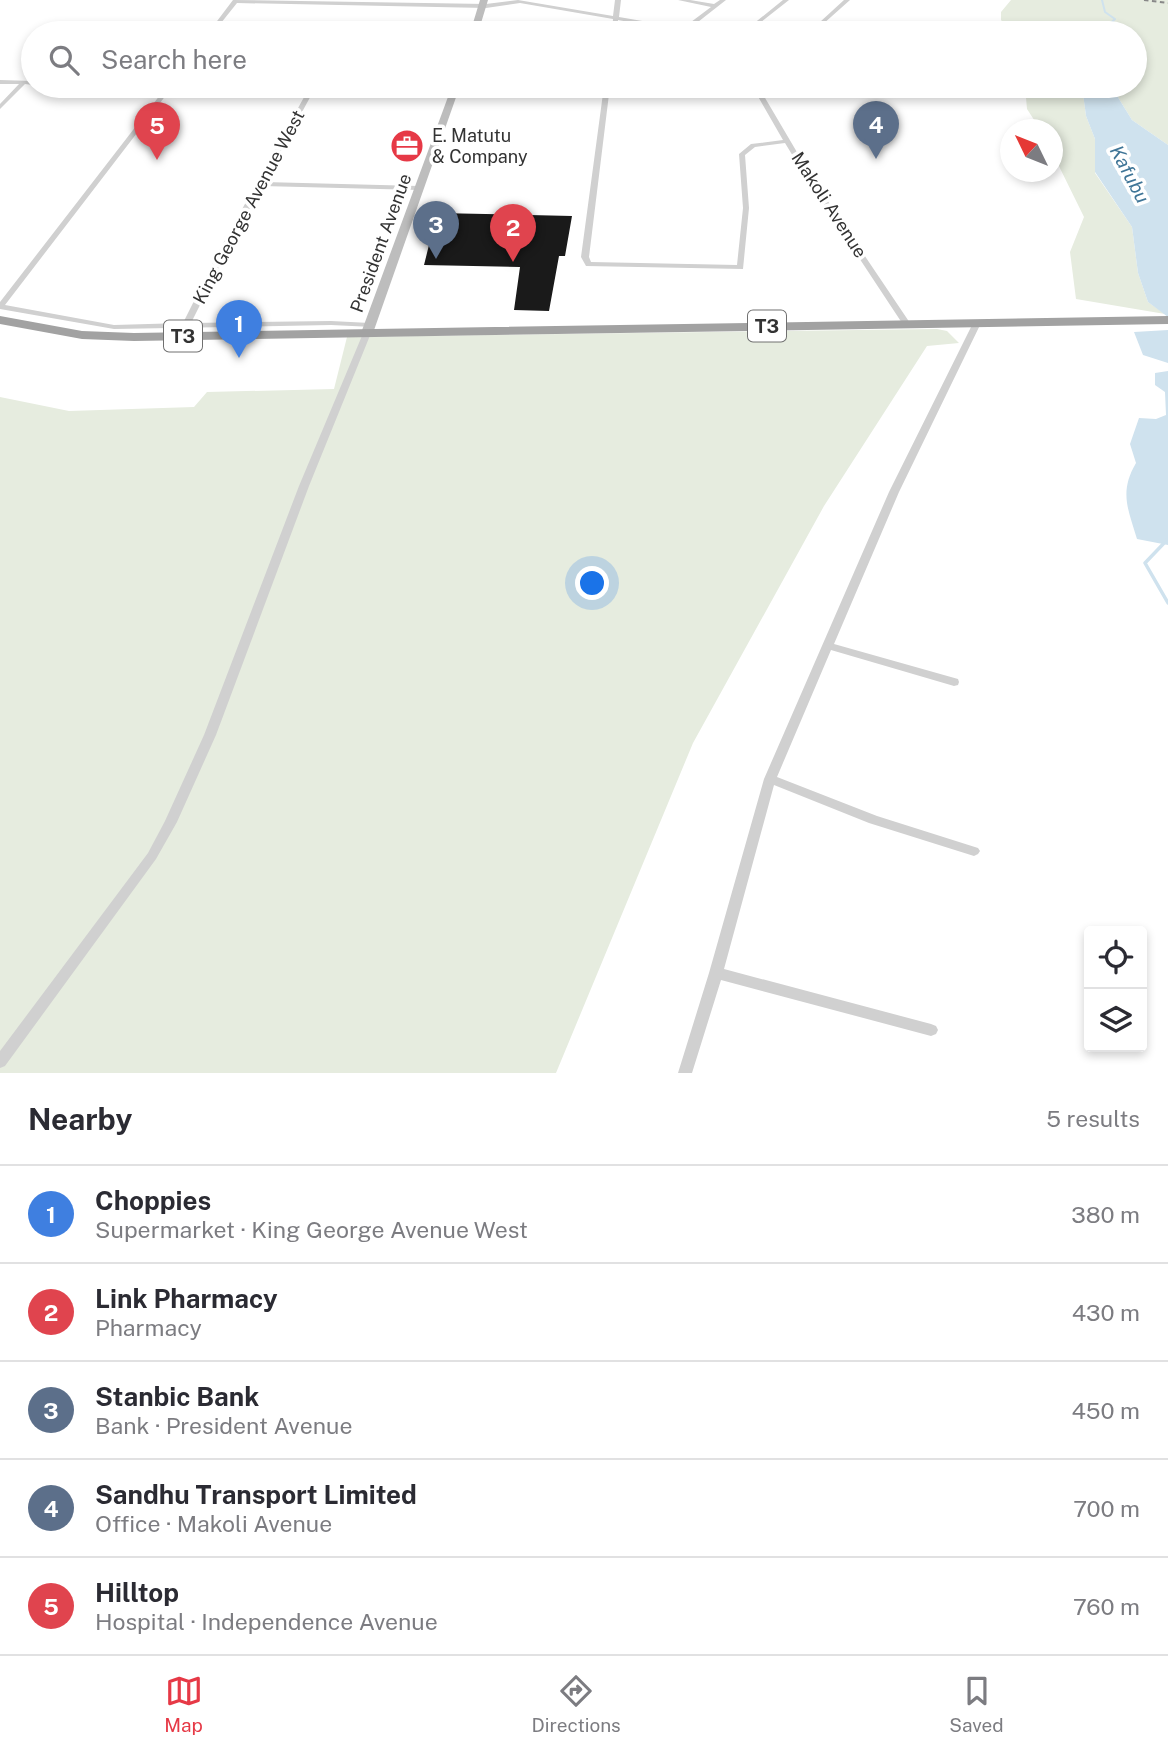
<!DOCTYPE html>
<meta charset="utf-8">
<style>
body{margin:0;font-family:"Public Sans",sans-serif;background:#f2f2f3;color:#2b2b33}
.controls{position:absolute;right:21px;bottom:21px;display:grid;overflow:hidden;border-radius:7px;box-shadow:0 4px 10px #0003}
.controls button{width:63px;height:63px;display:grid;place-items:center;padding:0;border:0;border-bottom:2px solid #e1e1e2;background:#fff;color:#2b2b33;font:35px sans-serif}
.compass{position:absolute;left:1000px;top:119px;width:63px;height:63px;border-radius:50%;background:#fff;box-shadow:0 4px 10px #0003;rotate:313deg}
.you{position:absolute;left:593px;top:584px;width:24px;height:24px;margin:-18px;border:5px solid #fff;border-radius:50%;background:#1a73e8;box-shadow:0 0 0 10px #1a73e833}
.badge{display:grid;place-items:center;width:46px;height:46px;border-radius:50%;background:#e63946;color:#fff;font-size:23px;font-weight:700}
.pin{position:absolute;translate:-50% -58px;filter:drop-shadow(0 2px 4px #0008)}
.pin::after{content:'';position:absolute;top:37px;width:24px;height:21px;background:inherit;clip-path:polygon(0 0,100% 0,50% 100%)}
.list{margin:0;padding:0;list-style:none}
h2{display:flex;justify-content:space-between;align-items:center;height:91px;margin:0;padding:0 28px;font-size:30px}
h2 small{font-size:23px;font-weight:400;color:#7c7c81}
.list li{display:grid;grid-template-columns:46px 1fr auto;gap:21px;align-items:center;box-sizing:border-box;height:98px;padding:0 28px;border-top:2px solid #e1e1e2}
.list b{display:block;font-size:26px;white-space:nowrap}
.list p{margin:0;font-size:23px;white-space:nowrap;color:#7c7c81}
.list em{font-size:23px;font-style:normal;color:#7c7c81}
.icon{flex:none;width:38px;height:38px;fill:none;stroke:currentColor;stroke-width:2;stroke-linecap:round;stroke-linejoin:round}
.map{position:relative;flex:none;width:1168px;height:1073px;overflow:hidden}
.search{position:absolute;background:#fff;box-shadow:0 4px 10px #0003;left:21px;right:21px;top:21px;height:77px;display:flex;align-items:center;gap:18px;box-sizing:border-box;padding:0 24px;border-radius:38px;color:#7c7c81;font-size:26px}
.sheet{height:581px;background:#fff}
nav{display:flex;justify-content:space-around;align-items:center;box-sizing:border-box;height:98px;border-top:2px solid #e1e1e2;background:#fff;font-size:19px;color:#7c7c81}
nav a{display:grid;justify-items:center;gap:4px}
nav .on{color:#e63946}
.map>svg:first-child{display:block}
.green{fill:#e6ecdf}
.water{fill:#cfe2ee}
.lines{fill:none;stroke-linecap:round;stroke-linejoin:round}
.stream-far1{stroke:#cfe2ee;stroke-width:2}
.stream{stroke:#cfe2ee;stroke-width:3.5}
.building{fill:#1a1a1a}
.minor{fill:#d0d0d0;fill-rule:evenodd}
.secondary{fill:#bdbdbd;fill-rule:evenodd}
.trunk{fill:#a2a2a2;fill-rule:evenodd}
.rail{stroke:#888;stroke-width:2;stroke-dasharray:4.5 3.5;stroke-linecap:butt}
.labels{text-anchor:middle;stroke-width:7;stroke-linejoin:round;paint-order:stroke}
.far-poi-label{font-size:18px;fill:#333;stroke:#fff;text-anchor:start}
.far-street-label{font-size:18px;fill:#333;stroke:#fff}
.far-water-label{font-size:19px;font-style:italic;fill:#3f7597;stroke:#fff}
.shield{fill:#fff;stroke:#707070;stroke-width:2}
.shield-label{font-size:19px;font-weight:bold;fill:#333}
</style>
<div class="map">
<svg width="1168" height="1073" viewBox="0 0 1168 1073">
<rect width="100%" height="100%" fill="#fff"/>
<path class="green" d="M 1011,0 L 1168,0 L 1168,145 L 1132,120 L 1111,86 L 1135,86 L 1135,33 L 1012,33 L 1001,20 L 1001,12 Z
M 1025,86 L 1082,86 L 1086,116 L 1095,139 L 1095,173 L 1132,227 L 1138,273 L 1148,302 L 1165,314 L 1076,299 L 1070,252 L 1084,217 L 1053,154 L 1052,130 L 1040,129 L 1027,109 Z
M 937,329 L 947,331 L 959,343 L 927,346 L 824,506 L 693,743 L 556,1073 L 0,1073 L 0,397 L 69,411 L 194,407 L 207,392 L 334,389 L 347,337 Z"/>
<path class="water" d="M 1082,86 L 1111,86 L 1132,120 L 1168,145 L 1168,317 L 1148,302 L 1138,273 L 1132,227 L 1095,172 L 1095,139 L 1086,116 Z
M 1168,330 L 1168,363 L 1143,355 L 1134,332 Z
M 1168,371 L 1168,545 L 1137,539 C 1128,509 1119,492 1136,463 L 1130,444 L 1139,418 L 1156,419 L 1166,415 L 1165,392 L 1155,385 L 1155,373 Z"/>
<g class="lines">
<path class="stream-far1" d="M 1100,33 L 1115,19 L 1105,12 L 1102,0"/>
<path class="stream" d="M 1168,539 L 1145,563 L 1168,603"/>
</g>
<path class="building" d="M 437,213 L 572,216 L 565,256 L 559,256 L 549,311 L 514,310 L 520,267 L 424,265 Z"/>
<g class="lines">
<path class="minor" d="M 233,0 L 486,4 L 518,0 L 613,16 L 615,0 L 621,0 L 619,17 L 683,28 L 711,7 L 678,0 L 690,0 L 714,4 L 720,0 L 726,0 L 689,29 L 706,33 L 684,32 L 618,20 L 617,33 L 612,33 L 613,19 L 520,3 L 486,8 L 237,3 L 213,33 L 208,33 Z
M 783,0 L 789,0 L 747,33 L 742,33 Z
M 844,0 L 850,0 L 813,33 L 808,33 Z
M 0,80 L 33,81 L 33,85 L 25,84 L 0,109 L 0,104 L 19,84 L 0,84 Z
M 167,86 L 173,86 L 5,305 L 114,325 L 183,323 L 220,249 L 308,90 L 206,88 L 203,86 L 312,86 L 456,90 L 456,92 L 454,93 L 314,90 L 264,182 L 419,186 L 422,188 L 419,190 L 262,186 L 228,249 L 191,323 L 331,321 L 370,323 L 373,323 L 373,327 L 331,325 L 114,329 L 0,309 L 0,302 Z
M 604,86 L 610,86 L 589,257 L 591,262 L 737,265 L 743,208 L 739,154 L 751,144 L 783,140 L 752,86 L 758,86 L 811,176 L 910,323 L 909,325 L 906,325 L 902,323 L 805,176 L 785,143 L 755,147 L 745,155 L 749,208 L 743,269 L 586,266 L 581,257 Z
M 974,321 L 977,321 L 981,323 L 899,492 L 834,644 L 958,679 L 959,682 L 958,685 L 954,686 L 831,650 L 777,777 L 877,816 L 978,848 L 980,851 L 978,854 L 974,856 L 869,823 L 774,785 L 724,969 L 931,1024 L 936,1026 L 938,1030 L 936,1034 L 931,1036 L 721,980 L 692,1073 L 678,1073 L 709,973 L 764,779 L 889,492 Z
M 364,331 L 370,331 L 371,333 L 309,486 L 216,735 L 177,822 L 156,859 L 5,1066 L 0,1068 L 0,1051 L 148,853 L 165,821 L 204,735 L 299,486 Z"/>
<path class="secondary" d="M 480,0 L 488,0 L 478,33 L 470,33 Z
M 452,86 L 460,86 L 373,333 L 367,336 L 363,335 L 361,333 Z"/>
<path class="trunk" d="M 0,316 L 82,331 L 134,333 L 1168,316 L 1168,324 L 134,341 L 82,339 L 0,324 Z"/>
<path class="rail" d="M 1144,0 L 1168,3"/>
</g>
<defs>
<symbol id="office-disc" viewBox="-11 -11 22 22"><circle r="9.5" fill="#e63946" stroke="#fff"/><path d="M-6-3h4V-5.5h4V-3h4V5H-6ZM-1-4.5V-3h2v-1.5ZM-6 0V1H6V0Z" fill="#fff"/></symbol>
</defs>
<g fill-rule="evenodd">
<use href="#office-disc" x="388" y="127" width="38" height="38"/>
</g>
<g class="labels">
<g class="far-poi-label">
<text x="432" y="142">E. Matutu<tspan x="432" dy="21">&amp; Company</tspan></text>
</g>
<g class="far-street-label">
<text transform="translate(829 205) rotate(57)" y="6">Makoli Avenue</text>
<text transform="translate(249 207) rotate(-62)" y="6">King George Avenue West</text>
<text transform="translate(381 243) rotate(-70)" y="6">President Avenue</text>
</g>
<g class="far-water-label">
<text transform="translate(1130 174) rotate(62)" y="7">Kafubu</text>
</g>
<g class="shield">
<rect x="748" y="310.5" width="38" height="31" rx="5"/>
<rect x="164" y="320.5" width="38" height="31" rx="5"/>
</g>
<g class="shield-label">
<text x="767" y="333">T3</text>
<text x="183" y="343">T3</text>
</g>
</g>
</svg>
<div class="controls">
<button><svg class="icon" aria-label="locate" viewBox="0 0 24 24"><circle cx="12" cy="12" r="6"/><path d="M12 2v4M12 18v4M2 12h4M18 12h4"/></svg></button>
<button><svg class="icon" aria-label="layers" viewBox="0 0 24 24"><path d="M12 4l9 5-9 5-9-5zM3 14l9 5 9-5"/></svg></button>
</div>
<svg class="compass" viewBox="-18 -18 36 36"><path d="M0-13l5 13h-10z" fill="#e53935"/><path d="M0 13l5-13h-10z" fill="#7c7c81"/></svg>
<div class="you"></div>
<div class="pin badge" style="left:239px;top:358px;background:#3f7fe0">1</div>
<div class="pin badge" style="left:513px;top:262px;background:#e0444e">2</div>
<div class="pin badge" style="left:436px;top:259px;background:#5c6f8a">3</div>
<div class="pin badge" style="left:876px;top:159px;background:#5c6f8a">4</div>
<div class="pin badge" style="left:157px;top:160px;background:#e0444e">5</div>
<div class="search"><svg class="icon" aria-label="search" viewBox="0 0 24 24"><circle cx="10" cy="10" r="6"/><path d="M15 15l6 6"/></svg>Search here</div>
</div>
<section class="sheet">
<h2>Nearby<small>5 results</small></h2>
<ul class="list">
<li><span class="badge" style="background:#3f7fe0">1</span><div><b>Choppies</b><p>Supermarket · King George Avenue West</p></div><em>380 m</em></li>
<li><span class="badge" style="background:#e0444e">2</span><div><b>Link Pharmacy</b><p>Pharmacy</p></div><em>430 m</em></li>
<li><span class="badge" style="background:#5c6f8a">3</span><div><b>Stanbic Bank</b><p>Bank · President Avenue</p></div><em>450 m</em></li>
<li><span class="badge" style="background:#5c6f8a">4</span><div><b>Sandhu Transport Limited</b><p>Office · Makoli Avenue</p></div><em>700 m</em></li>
<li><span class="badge" style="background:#e0444e">5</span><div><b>Hilltop</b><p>Hospital · Independence Avenue</p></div><em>760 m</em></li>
</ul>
</section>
<nav>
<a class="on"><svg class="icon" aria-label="map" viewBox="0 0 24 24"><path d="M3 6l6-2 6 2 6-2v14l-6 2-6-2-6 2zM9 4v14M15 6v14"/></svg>Map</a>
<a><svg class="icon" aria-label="directions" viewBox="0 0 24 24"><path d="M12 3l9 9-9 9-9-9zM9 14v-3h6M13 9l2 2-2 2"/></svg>Directions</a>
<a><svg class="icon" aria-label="saved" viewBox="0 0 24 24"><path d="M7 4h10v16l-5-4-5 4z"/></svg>Saved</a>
</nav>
